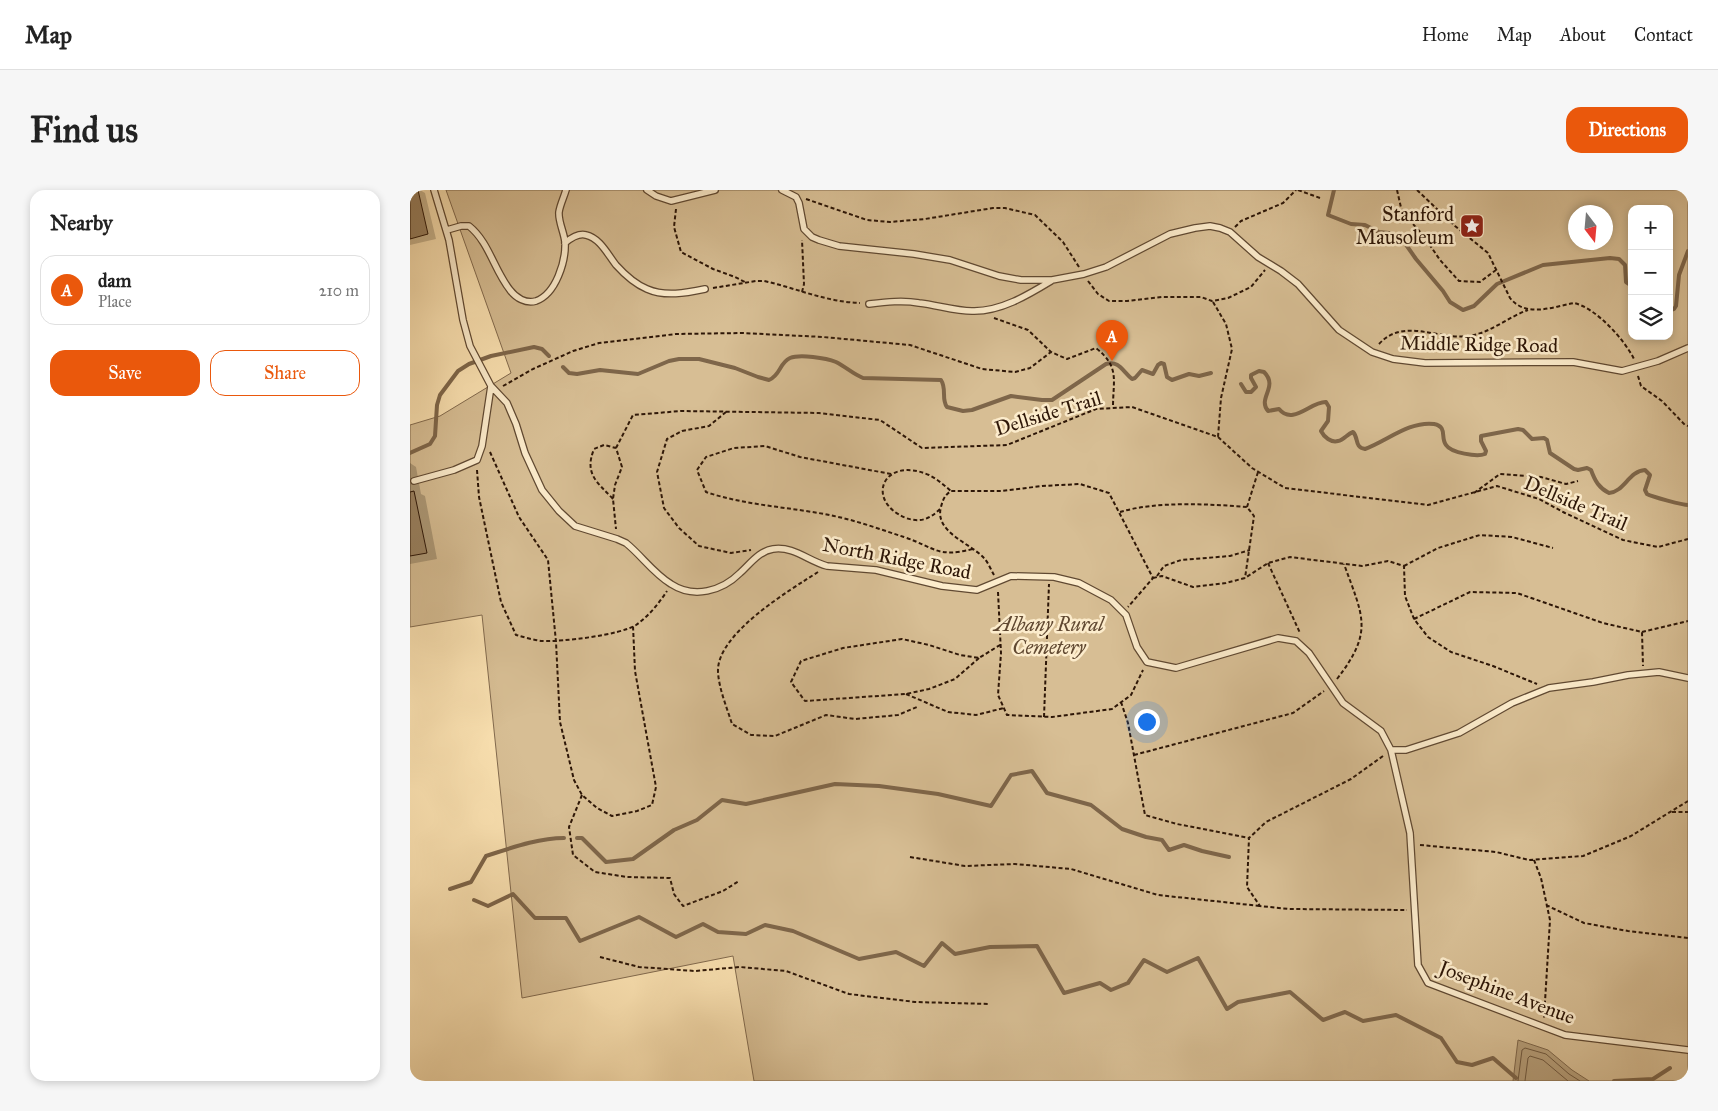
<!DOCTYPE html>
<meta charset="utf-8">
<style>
body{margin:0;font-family:"IM FELL Great Primer",serif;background:#f6f6f6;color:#222}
.controls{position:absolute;right:15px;top:15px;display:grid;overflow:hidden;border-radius:10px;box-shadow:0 2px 8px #0003}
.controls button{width:45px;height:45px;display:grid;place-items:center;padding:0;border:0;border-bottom:1px solid #e0e0e0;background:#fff;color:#222;font:25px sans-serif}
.compass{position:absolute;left:1158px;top:15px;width:45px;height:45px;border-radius:50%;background:#fff;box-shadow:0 2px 8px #0003;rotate:164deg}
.you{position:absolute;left:736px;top:531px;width:18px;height:18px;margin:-12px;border:4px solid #fff;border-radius:50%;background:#1a73e8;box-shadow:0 0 0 8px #1a73e833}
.badge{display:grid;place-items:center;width:32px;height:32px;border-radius:50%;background:#ea580c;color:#fff;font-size:16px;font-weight:700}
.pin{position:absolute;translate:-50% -41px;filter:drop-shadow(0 1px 2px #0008)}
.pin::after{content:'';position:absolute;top:26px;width:18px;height:15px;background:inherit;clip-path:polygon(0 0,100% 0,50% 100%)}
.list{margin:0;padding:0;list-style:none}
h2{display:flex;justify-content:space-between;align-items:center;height:65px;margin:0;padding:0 20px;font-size:21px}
h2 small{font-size:16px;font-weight:400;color:#767676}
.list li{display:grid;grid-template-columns:32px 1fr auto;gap:15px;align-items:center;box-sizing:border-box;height:70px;margin:0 10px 10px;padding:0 10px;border:1px solid #e0e0e0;border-radius:15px}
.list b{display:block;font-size:19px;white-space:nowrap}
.list p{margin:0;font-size:16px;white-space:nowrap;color:#767676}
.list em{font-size:16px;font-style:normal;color:#767676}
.actions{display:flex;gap:10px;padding:15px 20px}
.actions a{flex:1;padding:11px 0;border:1px solid #ea580c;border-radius:15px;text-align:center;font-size:18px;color:#ea580c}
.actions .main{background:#ea580c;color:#fff}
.icon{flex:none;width:28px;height:28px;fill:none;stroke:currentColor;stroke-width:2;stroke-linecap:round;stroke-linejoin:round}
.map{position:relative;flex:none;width:1278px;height:891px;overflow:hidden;border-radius:15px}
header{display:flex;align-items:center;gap:30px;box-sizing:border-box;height:70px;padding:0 25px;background:#fff;border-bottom:1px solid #e0e0e0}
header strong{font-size:24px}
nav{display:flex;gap:28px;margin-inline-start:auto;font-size:18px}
.intro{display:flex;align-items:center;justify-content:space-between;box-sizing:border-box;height:120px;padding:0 30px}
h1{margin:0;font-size:35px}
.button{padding:12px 22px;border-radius:15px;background:#ea580c;color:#fff;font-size:18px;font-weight:700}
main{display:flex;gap:30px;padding:0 30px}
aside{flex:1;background:#fff;border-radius:15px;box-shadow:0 2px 8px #0003}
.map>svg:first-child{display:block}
.green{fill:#d7be94;stroke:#826a4e;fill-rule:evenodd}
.water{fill:#b49c77;stroke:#7e664a}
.shadow{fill:#0003}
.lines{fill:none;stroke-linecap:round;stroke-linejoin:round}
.shore{stroke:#70593f;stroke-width:1}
.stream{stroke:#7e664a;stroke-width:4}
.building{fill:#98805f;stroke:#2d1607}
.service-casing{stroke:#604932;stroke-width:8}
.path{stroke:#2d1607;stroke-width:2;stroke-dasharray:4 2.5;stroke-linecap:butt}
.service{stroke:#fceccc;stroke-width:5.5}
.labels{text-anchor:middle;stroke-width:5;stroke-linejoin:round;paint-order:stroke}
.poi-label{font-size:20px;fill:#2d1607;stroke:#fceccc;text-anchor:end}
.street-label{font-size:20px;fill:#2d1607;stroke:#fceccc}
.park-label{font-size:20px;font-style:italic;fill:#604831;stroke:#fceccc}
</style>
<header>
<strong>Map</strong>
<nav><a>Home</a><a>Map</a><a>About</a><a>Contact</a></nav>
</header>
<div class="intro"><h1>Find us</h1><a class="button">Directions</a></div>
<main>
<aside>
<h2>Nearby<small></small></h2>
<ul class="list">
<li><span class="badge">A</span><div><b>dam</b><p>Place</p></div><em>210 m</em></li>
</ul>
<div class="actions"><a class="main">Save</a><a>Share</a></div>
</aside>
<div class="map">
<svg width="1278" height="891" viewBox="0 0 1278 891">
<rect width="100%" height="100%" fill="#fae1b1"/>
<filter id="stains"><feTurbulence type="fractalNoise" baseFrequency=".004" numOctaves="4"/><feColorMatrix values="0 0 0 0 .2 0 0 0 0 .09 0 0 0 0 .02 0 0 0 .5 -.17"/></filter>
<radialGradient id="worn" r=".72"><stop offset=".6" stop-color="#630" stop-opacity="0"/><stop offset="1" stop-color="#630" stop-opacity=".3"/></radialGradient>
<path class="green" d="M 36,0 L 1278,0 L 1278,891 L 344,891 L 323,766 L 112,808 L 72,425 L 0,437 L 0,235 L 30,226 L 101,183 ZM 1222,19 L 1259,19 L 1259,146 L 1222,146 ZM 1166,22 L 1196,22 L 1196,52 L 1166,52 Z"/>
<path class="water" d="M 1108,850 L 1138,860 L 1162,880 L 1179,891 L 1103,891 Z"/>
<path class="shadow" d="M 0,0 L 10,0 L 15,3 L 26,49 L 0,55 Z
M 0,273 L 6,277 L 11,304 L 15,306 L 27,369 L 0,374 Z"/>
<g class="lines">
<path class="shore" d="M 1108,891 L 1112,860 L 1115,858 L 1136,864 L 1159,884 L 1170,891
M 1115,891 L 1118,868 L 1120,866 L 1133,870 L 1158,891"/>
<path class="stream" d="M 924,0 L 918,25 L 941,34 L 955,35 L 969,42 L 979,43 L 992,49 L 1006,69 L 1033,101 L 1040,112 L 1053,120 L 1064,116 L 1087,94 L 1133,75 L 1200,68 L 1209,69 L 1215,75 L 1216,92 L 1222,96
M 1259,121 L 1264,119 L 1266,116 L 1269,85 L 1278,61
M 153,177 L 159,183 L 167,184 L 190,180 L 228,184 L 259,171 L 269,169 L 289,169 L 325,178 L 348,187 L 359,190 C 371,185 369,173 380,168 C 390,164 416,168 426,172 C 436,177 443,184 453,188 L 531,190 C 537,199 531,209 537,217 L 553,221 L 562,220 L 601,206 L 632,210 L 642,210 L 696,174 C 709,170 713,182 722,189 L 725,188 L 732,180 L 743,184 L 748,175 L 751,173 L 754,174 L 757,187 L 762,190 L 779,184 L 789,186 L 801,183
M 831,194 L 836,202 L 841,202 L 846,197 L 841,188 L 841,185 L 849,181 L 854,182 C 869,197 847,208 858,221 L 869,219 C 883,236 901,211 916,212 L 919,217 L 918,231 L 911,241 C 914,247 921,253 928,251 C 934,250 937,244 943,242 C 949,248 944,257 955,259 C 977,251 999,231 1024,234 C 1038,237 1030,247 1036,255 C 1041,263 1067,267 1075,264 L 1076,261 L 1071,251 L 1071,246 L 1108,239 L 1113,240 L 1122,249 L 1134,248 L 1137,250 L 1140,263 L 1164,279 L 1168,280 L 1177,278 L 1181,280 C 1185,291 1189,298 1199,303 C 1214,302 1219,281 1235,280 L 1240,285 L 1235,300 L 1237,304 C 1242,307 1273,315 1278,315
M 0,263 L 20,254 L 25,246 L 27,215 L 30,205 L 48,181 L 59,174 L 81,166 L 124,157 L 132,159 L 139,166
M 167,648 L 172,648 L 196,672 L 223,669 L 264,640 L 287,630 L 312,610 L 336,614 L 425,594 L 469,596 L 528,604 L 581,616 L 601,585 L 622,581 L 637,603 L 681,615 L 712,639 L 736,647 L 752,650 L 759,660 L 774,655 L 792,661 L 819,667
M 40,699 L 61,692 L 76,666 C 101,658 128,648 154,648
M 64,710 L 78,716 L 103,704 L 125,728 L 156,728 L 170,751 L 229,727 L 266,747 L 293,734 L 308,742 L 336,744 L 355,735 L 383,741 L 449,769 L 486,762 L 514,776 L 532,753 L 545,764 L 580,757 L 627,756 L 654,803 L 690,793 L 701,800 L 718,793 L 734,770 L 757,782 L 788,768 L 817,819 L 828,812 L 880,802 L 913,830 L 935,822 L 953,831 L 986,825 L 1031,848 L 1047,872 L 1062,875 L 1083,868 L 1106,888
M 1204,891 L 1243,889 L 1260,878"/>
</g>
<path class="building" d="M 0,0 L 8,0 L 18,44 L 0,49 Z
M 4,301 L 17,363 L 0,366 L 0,302 Z"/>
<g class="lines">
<defs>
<path id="service" d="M 24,0 L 39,50 L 53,130 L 60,156 L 81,196 L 97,213 L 106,234 L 115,263 L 132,300 L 149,321 L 165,336 L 207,349 L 216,353 C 232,366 243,383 261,394 C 284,409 312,401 330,383 C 340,374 349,361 363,359 C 384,356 398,371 417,376 L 466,380 L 532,396 L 567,400 L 601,386 L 644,387 L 669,393 L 701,410 L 716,425 L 727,457 L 737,472 L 766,478 L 868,448 L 886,451 L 899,463 L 933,513 L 971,541 L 981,560 L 1000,643 L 1008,775 L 1018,793 L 1155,845 L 1278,860
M 237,0 L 246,6 L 261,11 L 305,0
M 372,0 L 386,7 L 389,13 L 394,39 L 402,47 L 409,50 L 429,56 L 504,64 L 540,70 L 589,86 L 611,90 L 642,90 L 674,84 L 696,77 L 760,44 L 785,38 L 800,36 L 810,38 L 820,42 L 848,67 L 871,81 L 888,94 L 929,140 L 962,162 L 983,169 L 1015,173 L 1163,172 L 1212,181 L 1248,171 L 1278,158
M 37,40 L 51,36 L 59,36 C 79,52 84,80 100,100 C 106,108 116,114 126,111 C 146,104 156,71 155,52 C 154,42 148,31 149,22 C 150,15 154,7 156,0
M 155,53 C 161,48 168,43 176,45 C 190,48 198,65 206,75 C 215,85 225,94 237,99 C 255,107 276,103 295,99
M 459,114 C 476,112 493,110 509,113 C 527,115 545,121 562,121 C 590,122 618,105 641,91
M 4,291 L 44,280 L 67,270 L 72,256 L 81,196
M 981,560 L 996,560 L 1049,543 L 1102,513 L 1139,498 L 1183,492 L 1218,485 L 1249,482 L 1278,488"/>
</defs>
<use href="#service" class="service-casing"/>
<path class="path" d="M 888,0 L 910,8
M 987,0 L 992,22 L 1013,45 L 1030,70 L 1049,91 L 1070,92 L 1086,80
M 1007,0 L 1045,36 L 1078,63 L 1100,108 C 1116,128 1142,117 1164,113 C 1186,118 1214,149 1224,169
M 396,9 L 457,30 L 480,32 L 515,29 L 583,18 L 595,18 L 625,25 L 653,52 L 669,77
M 266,19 L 264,37 L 271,62 L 303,79 L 325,87 L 335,92
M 825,37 L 831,31 L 873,13 L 886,0
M 678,91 L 688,104 L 699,111 L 717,111 L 752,107 L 791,107 L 802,111 L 818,108 L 841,97 L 855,80
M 303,98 L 346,91 L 354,91 C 386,98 416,112 450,113
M 392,102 L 394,94 L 392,50
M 803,112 L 816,134 L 822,159 L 811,208 L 808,247
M 584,128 L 618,140 L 641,162 L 657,169 L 686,158 C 710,177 703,190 703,217
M 969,154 C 994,127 1026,150 1058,146 C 1079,144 1098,127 1118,120
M 1228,186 L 1231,196 L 1252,211 L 1275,235 L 1278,236
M 93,196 L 123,179 L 163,161 L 189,153 L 266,144 L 332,143 L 413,147 L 500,155 L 572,179 L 605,182 L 620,178 L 641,162
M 316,222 L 299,236 L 272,241 L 257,249 L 247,282 L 254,318 L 269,338 L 289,356 L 321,363 L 341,360
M 206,258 L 223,225 L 271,221 L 409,223 L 470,230 L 512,258 L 597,255 L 686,219 L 722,217 L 808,247 L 842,278 L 875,298 L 1018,315 L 1087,296 L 1129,309 L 1155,323 L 1213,350 L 1248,357 L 1278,349
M 80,262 L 109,327 L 138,370 L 146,452 L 150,532 L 164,590 L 172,605 L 187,618 L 202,626 L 227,621 L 242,615 L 246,597 L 225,481 L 223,436
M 67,280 L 69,307 L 91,412 L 106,445 C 114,447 123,450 132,451 C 152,452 210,445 226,435 C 239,426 249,413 257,401
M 481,284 L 390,267 L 355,256 L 324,258 L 296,267 L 287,280 L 296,302 C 337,316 382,317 424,326 C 448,331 472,340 494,347 C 526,358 527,368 563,359
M 1064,303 L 1090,284 L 1131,287 L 1156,294 L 1168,291
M 203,309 C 187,292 174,284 184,259 L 194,255 L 206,258 L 212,277 L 205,295 L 203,309 L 206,339
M 837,317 L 848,282
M 530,319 C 520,329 510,333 496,328 C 454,311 473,265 519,285 C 527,289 534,295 541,301
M 710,322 C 747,311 798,314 837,317 L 844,326 L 835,388
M 858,373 L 890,443
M 994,376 L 1028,358 L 1070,345 L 1102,347 L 1143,358
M 408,382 C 380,400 306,444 308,482 C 309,499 317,518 322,534 L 341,545 L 365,546 L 416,525 L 445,529 L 488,525 L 507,517
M 584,385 C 581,380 578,372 574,368 C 560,353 524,342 531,317 C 533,309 535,305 541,301 L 592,301 L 632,296 L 670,294 L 699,303 L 743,388 L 718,417
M 747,386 L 754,376 L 771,370 L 820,366 L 840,360
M 743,388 L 752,386 L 783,397 L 816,393 L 835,388 L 858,373 L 880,367 L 952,376 L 978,371 L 994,376 L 995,406 L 1004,429 L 1018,447 L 1041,462 L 1083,476 L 1127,494
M 588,402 L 591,463 L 588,505 L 597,525 L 642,527 L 702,519 L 721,505 L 733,480
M 1004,429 L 1060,402 L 1107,403 L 1193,433 L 1232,442 L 1233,476
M 1232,442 L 1278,431
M 569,468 L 545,489 L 519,499 L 496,504 L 395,511 L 381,492 L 391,471 L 433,458 L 492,449 L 519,455 L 550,465 L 569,468 L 590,455
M 927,489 C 964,441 953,427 934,374
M 496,504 L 538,522 L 566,525 L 594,518
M 711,512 L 718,533 L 735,625 L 767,634 L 839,648
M 634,527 L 639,394
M 724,565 L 883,523 L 914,501
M 973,566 L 941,589 L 856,632 L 839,648 L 837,697 L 850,716 L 879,719 L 997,720
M 172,605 L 159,637 L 163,665 L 185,682 L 217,687 L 260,688 L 264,704 L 273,716 L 313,701 L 329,691
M 1262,622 L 1278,622
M 1010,655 L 1086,662 L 1119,670 L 1173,666 L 1221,646 L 1278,611
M 500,667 L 555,676 L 605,674 L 661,679 L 748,705 L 850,716
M 1124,670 L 1131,688 L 1140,730 L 1134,828
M 1136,715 L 1174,733 L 1218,741 L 1278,748
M 190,767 L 229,777 L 285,781 L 330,777 L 376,781 L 439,804 L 505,812 L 580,814"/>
<use href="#service" class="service"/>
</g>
<defs>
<symbol id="sight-square" viewBox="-11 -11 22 22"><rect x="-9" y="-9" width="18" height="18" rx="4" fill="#8f2418" stroke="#fceccc"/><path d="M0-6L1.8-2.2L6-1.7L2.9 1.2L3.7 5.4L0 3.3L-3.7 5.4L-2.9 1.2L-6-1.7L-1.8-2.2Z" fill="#fff"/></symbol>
</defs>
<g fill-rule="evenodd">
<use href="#sight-square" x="1048" y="22" width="28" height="28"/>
</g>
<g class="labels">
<g class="poi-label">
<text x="1044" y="31">Stanford<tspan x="1044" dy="23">Mausoleum</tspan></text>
</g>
<g class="street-label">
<text transform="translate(1069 154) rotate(1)" y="7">Middle Ridge Road</text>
<text transform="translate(638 223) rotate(-17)" y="7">Dellside Trail</text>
<text transform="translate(1166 313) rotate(23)" y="7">Dellside Trail</text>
<text transform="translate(487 368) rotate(11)" y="7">North Ridge Road</text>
<text transform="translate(1097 802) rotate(21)" y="7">Josephine Avenue</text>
</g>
<g class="park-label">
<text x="639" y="441">Albany Rural<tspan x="639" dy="23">Cemetery</tspan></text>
</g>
</g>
<rect width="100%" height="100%" filter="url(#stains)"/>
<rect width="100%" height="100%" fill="url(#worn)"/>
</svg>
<div class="controls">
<button>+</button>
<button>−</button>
<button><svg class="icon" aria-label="layers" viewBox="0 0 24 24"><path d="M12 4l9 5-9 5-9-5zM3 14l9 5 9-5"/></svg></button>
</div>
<svg class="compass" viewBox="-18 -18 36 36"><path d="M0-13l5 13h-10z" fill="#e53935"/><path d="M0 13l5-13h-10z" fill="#767676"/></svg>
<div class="you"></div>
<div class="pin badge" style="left:702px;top:171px">A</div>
</div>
</main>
